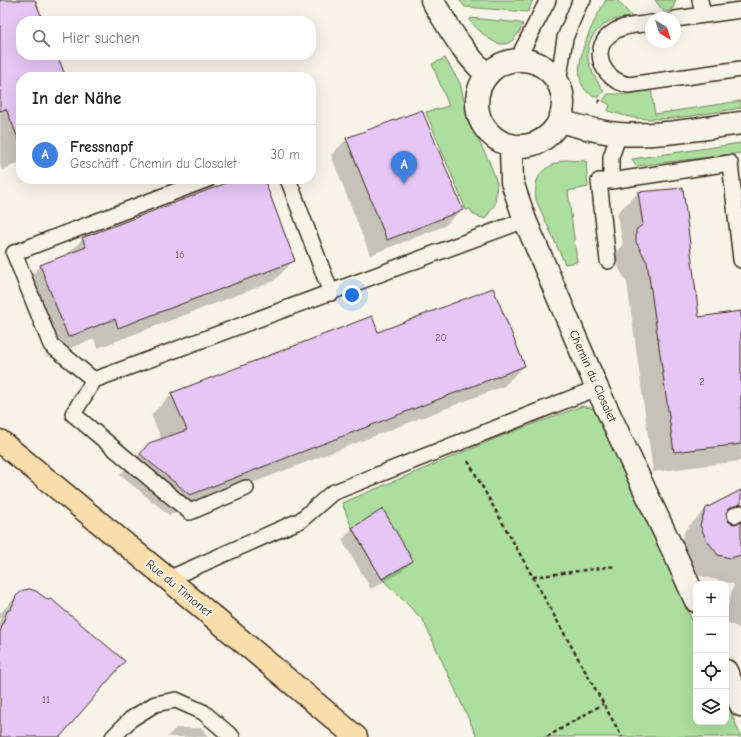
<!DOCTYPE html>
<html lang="de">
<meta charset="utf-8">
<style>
body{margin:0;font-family:"Comic Neue",sans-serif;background:#f2f2f2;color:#222}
.controls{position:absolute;right:12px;bottom:12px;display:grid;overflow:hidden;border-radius:8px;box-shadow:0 4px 16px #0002}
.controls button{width:36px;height:36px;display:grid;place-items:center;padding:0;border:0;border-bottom:1px solid #e0e0e0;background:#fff;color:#222;font:20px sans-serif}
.compass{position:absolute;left:645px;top:12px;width:36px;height:36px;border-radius:50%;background:#fff;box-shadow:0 4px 16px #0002;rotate:142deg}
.you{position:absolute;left:352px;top:295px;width:14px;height:14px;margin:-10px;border:3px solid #fff;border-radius:50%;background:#1a73e8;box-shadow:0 0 0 6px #1a73e833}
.badge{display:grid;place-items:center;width:26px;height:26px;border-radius:50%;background:#2563eb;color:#fff;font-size:13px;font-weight:700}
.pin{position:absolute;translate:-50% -33px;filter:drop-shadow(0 1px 2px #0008)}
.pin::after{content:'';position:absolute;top:21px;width:14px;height:12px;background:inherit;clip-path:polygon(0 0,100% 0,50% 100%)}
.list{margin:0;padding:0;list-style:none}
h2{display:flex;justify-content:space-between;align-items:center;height:52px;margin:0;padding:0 16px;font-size:17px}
h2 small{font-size:13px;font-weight:400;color:#767676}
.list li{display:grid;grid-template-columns:26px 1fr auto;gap:12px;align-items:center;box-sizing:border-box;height:60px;padding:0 16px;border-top:1px solid #e0e0e0}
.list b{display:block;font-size:15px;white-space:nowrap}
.list p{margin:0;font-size:13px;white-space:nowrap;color:#767676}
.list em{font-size:13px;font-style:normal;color:#767676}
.icon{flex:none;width:22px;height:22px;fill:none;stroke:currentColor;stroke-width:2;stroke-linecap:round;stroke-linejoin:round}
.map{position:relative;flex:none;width:741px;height:737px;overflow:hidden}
.search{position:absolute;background:#fff;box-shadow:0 4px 16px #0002;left:16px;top:16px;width:300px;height:44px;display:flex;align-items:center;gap:10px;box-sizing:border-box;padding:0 14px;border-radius:16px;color:#767676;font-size:15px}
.panel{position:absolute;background:#fff;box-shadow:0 4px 16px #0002;left:16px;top:72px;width:300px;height:112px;border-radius:16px}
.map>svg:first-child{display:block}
.green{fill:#acde9f;stroke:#74845e}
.shadow{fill:#0003}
.building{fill:#e5c6f4;stroke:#3b2a1e}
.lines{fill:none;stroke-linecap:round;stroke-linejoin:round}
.lane-casing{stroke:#3b2a1e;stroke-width:18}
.street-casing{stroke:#3b2a1e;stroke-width:25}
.primary-casing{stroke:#3b2a1e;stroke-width:25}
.path{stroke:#3b2a1e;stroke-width:2.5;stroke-dasharray:4 3;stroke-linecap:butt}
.lane{stroke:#f7f3e8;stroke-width:15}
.street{stroke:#f7f3e8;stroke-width:22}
.primary{stroke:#f9deab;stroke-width:22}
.labels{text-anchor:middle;stroke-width:4;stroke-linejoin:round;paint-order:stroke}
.number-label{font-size:10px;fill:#665154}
.street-label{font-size:12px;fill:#3b2a1e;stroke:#f7f3e8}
</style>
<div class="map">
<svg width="741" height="737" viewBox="0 0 741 737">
<rect width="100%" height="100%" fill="#f7f3e8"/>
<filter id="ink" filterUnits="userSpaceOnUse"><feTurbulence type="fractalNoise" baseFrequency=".025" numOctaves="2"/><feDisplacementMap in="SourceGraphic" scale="8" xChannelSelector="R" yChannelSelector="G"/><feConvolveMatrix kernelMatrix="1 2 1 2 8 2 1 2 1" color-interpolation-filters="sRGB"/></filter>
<g filter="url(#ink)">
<path class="green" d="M 459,0 L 533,0 L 528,12 L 465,7 Z
M 606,0 L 617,0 L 632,17 C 626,18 619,18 613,20 C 607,22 600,27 596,32 C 579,51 591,73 604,91 L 598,98 C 595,96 590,94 587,92 C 566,71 594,20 606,0 Z
M 655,0 L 676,0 L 673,8 L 665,13 Z
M 471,18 L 520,23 L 523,24 C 508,61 487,39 469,20 Z
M 445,58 L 460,83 L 470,124 L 489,161 L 497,183 L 495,204 L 485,219 L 474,215 L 470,209 L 466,210 L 426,112 L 449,106 L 432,64 Z
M 651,90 L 655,114 L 741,101 L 741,108 C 707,113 670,122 635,118 C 626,117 617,113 608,111 L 610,105 L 603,101 L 608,94 L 628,94 Z
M 741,143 L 741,153 L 637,166 L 635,165 L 632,159 Z
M 564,160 L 586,161 L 588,187 L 568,191 L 577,262 L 565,264 L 536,200 C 534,174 541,169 564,160 Z
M 582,406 L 598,410 L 668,563 L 696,630 L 696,722 L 726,722 L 726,700 L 741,737 L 477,737 L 423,620 L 382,579 L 352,528 L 342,503 L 509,433 Z"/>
<path class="shadow" d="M 0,0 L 33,0 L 42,21 L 21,21 L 21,55 L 56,55 L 65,77 L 21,77 L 21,162 L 2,170 L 0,166 Z
M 347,139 L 461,210 L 445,226 L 370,255 L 331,155 Z
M 240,179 L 263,179 L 294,260 L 274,281 L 98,348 L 94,339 L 47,357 L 20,286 L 41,266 L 66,256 L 83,239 Z
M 682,189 L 698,318 L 741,312 L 741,461 L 653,472 L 627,283 L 616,263 L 616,252 L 623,245 L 617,213 L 638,193 Z
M 378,333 L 524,366 L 504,386 L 169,515 L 120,475 L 149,444 L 162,440 L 151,415 L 172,394 Z
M 741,493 L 741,629 L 726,622 L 726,612 L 734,584 L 697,575 L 686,559 L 680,546 L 685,530 L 706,509 Z
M 353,528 L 412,561 L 401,572 L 371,589 L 342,540 Z
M 16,597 L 48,601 L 59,737 L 0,737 L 0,613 Z
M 741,666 L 741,679 L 740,677 Z
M 176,728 L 202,728 L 208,737 L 167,737 Z"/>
<path class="building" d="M 0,0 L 35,0 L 43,21 L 21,21 L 21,55 L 57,55 L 66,77 L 21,77 L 21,145 L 6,109 L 0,111 Z
M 422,110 L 463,210 L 387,240 L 346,138 Z
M 237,179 L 264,179 L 295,261 L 118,328 L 115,319 L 68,337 L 40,265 L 86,247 L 82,238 Z
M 683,188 L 699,317 L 741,311 L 741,444 L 674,452 L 647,262 L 636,242 L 636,230 L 643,224 L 638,192 Z
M 493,288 L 525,366 L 190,495 L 140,454 L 149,443 L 187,430 L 171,393 L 372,316 L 378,332 Z
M 741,490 L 741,504 L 732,507 L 728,509 L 726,514 L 727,518 L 729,522 L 734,524 L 741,522 L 741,555 L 730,558 L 718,555 L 706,539 L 700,525 L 706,508 Z
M 383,509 L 413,561 L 382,579 L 352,528 Z
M 30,589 L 36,591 L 48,600 L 51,599 L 125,661 L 60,737 L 0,737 L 0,632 L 7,611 L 11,609 L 16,596 L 23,590 Z"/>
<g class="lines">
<defs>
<path id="lane" d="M 700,0 L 703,15
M 675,19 L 741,10
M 651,23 C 640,25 624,25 615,31 C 588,47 601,80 629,85 L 741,69
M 517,60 L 548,0
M 558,83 L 565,38 L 580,2 L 583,0
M 619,134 L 611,157 L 611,181 L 730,163 L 741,260
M 208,179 L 14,253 L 51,345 L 94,380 L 525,220
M 288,179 L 331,293
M 608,261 L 599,181 L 611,181
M 94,380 L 73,414 L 190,512 L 246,488
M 735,515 L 741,513
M 168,579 L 301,520 L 332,493 L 597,388
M 113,737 L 131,719 L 155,704 L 176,700 L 203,712 L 232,737"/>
<path id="street" d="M 432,0 C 448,27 464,54 487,75
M477 103a43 43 0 1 1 86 0a43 43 0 1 1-86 0Z
M 559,121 C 578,126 598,132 619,134 C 658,137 702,128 741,123
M 511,145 L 512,182 L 525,220 L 597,388 L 678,561 L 696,601
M 726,671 L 741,705"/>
<path id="primary" d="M 0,441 L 168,579 L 356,737"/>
</defs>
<use href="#lane" class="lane-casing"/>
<use href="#street" class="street-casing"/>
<use href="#primary" class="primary-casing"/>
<path class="path" d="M 598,103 L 602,97
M 468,461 L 622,737
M 533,577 L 616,566
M 547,737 L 603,704"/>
<use href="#lane" class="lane"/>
<use href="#street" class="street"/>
<use href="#primary" class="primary"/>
</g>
</g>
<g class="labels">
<g class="number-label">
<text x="180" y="258">16</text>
<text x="441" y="341">20</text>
<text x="702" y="385">2</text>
<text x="46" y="703">11</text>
</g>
<g class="street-label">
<text transform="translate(593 376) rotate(66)" y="4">Chemin du Closalet</text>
<text transform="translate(179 588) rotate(40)" y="4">Rue du Timonet</text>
</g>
</g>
</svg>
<div class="controls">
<button>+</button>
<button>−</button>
<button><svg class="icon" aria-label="locate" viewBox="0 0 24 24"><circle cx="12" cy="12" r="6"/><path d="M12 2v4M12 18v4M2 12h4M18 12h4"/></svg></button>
<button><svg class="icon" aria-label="layers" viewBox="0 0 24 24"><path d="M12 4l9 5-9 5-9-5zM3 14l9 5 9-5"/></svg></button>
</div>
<svg class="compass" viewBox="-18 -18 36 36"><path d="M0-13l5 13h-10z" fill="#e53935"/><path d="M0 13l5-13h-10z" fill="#767676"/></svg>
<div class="you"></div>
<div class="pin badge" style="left:404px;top:184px;background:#3f7fe0">A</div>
<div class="search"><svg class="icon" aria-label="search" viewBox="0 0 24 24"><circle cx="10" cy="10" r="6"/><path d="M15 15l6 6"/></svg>Hier suchen</div>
<section class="panel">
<h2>In der Nähe<small></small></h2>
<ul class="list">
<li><span class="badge" style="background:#3f7fe0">A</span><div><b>Fressnapf</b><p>Geschäft · Chemin du Closalet</p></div><em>30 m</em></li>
</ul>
</section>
</div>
